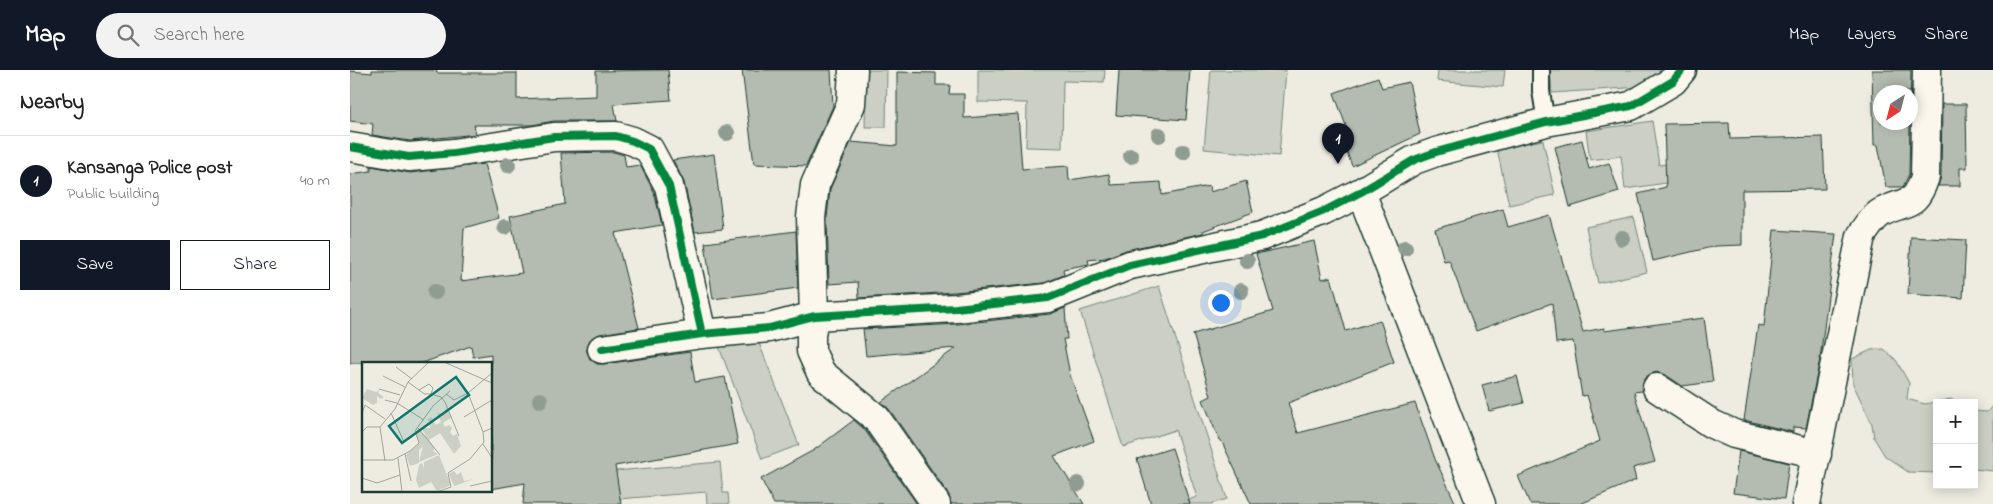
<!DOCTYPE html>
<meta charset="utf-8">
<style>
body{margin:0;font-family:"Indie Flower",sans-serif;background:#f2f2f2;color:#222}
.controls{position:absolute;right:15px;bottom:15px;display:grid;overflow:hidden;border-radius:0px;box-shadow:0 2px 12px #0003}
.controls button{width:45px;height:45px;display:grid;place-items:center;padding:0;border:0;border-bottom:1px solid #e0e0e0;background:#fff;color:#222;font:25px sans-serif}
.compass{position:absolute;left:1523px;top:15px;width:45px;height:45px;border-radius:50%;background:#fff;box-shadow:0 2px 12px #0003;rotate:216deg}
.you{position:absolute;left:870px;top:232px;width:18px;height:18px;margin:-12px;border:4px solid #fff;border-radius:50%;background:#1a73e8;box-shadow:0 0 0 8px #1a73e833}
.badge{display:grid;place-items:center;width:32px;height:32px;border-radius:50%;background:#111827;color:#fff;font-size:16px;font-weight:700}
.pin{position:absolute;translate:-50% -41px;filter:drop-shadow(0 1px 2px #0008)}
.pin::after{content:'';position:absolute;top:26px;width:18px;height:15px;background:inherit;clip-path:polygon(0 0,100% 0,50% 100%)}
.list{margin:0;padding:0;list-style:none}
h2{display:flex;justify-content:space-between;align-items:center;height:65px;margin:0;padding:0 20px;font-size:21px}
h2 small{font-size:16px;font-weight:400;color:#767676}
.list li{display:grid;grid-template-columns:32px 1fr auto;gap:15px;align-items:center;box-sizing:border-box;height:90px;padding:0 20px;border-top:1px solid #e0e0e0}
.list b{display:block;font-size:19px;white-space:nowrap}
.list p{margin:0;font-size:16px;white-space:nowrap;color:#767676}
.list em{font-size:16px;font-style:normal;color:#767676}
.actions{display:flex;gap:10px;padding:15px 20px}
.actions a{flex:1;padding:11px 0;border:1px solid #111827;border-radius:0px;text-align:center;font-size:18px;color:#111827}
.actions .main{background:#111827;color:#fff}
.icon{flex:none;width:28px;height:28px;fill:none;stroke:currentColor;stroke-width:2;stroke-linecap:round;stroke-linejoin:round}
.map{position:relative;flex:none;width:1643px;height:434px;overflow:hidden}
header{display:flex;align-items:center;gap:30px;box-sizing:border-box;height:70px;padding:0 25px;background:#111827;color:#fff}
header strong{font-size:24px}
nav{display:flex;gap:28px;margin-inline-start:auto;font-size:18px}
.search{width:350px;height:45px;background:#f2f2f2;display:flex;align-items:center;gap:12px;box-sizing:border-box;padding:0 18px;border-radius:28px;color:#767676;font-size:19px}
main{display:flex}
aside{flex:1;background:#fff}
.map>svg:first-child{display:block}
.green{fill:#cbcfc4;stroke:#75867c}
.building{fill:#b4bbb0;stroke:#1f3d34}
.lines{fill:none;stroke-linecap:round;stroke-linejoin:round}
.service-casing{stroke:#1f3d34;stroke-width:20}
.minor-casing{stroke:#1f3d34;stroke-width:31}
.service{stroke:#fbf7ec;stroke-width:16}
.minor{stroke:#fbf7ec;stroke-width:28}
.cycleway-casing{stroke:#fbf7ec;stroke-width:11}
.cycleway{stroke:#00873e;stroke-width:8}
.tree{fill:#8f9c92}
.inset-road{fill:none;stroke:#9ba69c;stroke-width:1}
.view{fill:#0f766e;fill-opacity:0.15;stroke:#0f766e;stroke-width:2.5}
.inset-edge{fill:none;stroke:#1f3d34;stroke-width:2.5}
</style>
<header>
<strong>Map</strong>
<div class="search"><svg class="icon" aria-label="search" viewBox="0 0 24 24"><circle cx="10" cy="10" r="6"/><path d="M15 15l6 6"/></svg>Search here</div>
<nav><a>Map</a><a>Layers</a><a>Share</a></nav>
</header>
<main>
<aside>
<h2>Nearby<small></small></h2>
<ul class="list">
<li><span class="badge">1</span><div><b>Kansanga Police post</b><p>Public building</p></div><em>40 m</em></li>
</ul>
<div class="actions"><a class="main">Save</a><a>Share</a></div>
</aside>
<div class="map">
<svg width="1643" height="434" viewBox="0 0 1643 434">
<rect width="100%" height="100%" fill="#eeece1"/>
<filter id="ink" filterUnits="userSpaceOnUse"><feTurbulence type="fractalNoise" baseFrequency=".02" numOctaves="2"/><feDisplacementMap in="SourceGraphic" scale="10" xChannelSelector="R" yChannelSelector="G"/><feConvolveMatrix kernelMatrix="1 2 1 2 8 2 1 2 1" color-interpolation-filters="sRGB"/></filter>
<g filter="url(#ink)">
<path class="green" d="M 516,0 L 537,0 L 536,57 L 515,57 Z
M 628,0 L 755,0 L 754,12 L 713,11 L 712,78 L 676,77 L 677,33 L 628,32 Z
M 861,0 L 936,0 L 929,86 L 854,79 Z
M 1088,0 L 1155,0 L 1153,17 L 1087,11 Z
M 1200,0 L 1319,0 L 1292,17 L 1202,23 Z
M 1302,51 L 1309,95 L 1335,92 L 1337,110 L 1275,119 L 1271,86 L 1240,90 L 1236,61 Z
M 1193,70 L 1205,125 L 1159,135 L 1147,79 Z
M 1284,147 L 1297,202 L 1248,213 L 1236,157 Z
M 809,216 L 877,429 L 861,434 L 826,434 L 847,427 L 825,360 L 773,377 L 730,241 Z
M 405,263 L 449,375 L 412,389 L 369,277 Z
M 1534,279 L 1546,290 L 1559,313 L 1557,329 L 1575,334 L 1601,329 L 1607,333 L 1587,333 L 1587,403 L 1558,402 L 1535,386 L 1524,368 L 1522,354 L 1503,314 L 1502,289 L 1521,280 Z
M 1643,335 L 1643,401 L 1624,399 L 1624,341 L 1637,342 Z
M 370,392 L 373,423 L 378,423 L 379,434 L 357,434 L 356,422 L 255,430 L 253,402 Z"/>
<path class="building" d="M 22,0 L 86,0 L 87,3 L 167,3 L 167,29 L 246,26 L 246,1 L 318,0 L 321,30 L 264,34 L 267,51 L 204,51 L 182,55 L 124,55 L 126,64 L 60,71 L 22,65 L 23,54 L 0,51 L 0,1 L 22,3 Z
M 392,0 L 481,0 L 483,36 L 456,96 L 404,94 Z
M 769,0 L 840,0 L 836,50 L 766,45 Z
M 1522,0 L 1561,0 L 1560,47 L 1560,22 L 1530,22 L 1530,52 L 1560,52 L 1559,104 L 1553,117 L 1536,117 L 1528,75 L 1524,75 Z
M 547,2 L 586,3 L 586,15 L 600,15 L 599,24 L 614,24 L 614,48 L 668,44 L 672,99 L 718,96 L 719,110 L 759,104 L 761,115 L 811,112 L 812,125 L 859,116 L 860,122 L 896,111 L 903,142 L 853,161 L 853,163 L 776,180 L 755,188 L 738,190 L 739,194 L 713,199 L 714,205 L 694,213 L 605,222 L 509,228 L 508,212 L 479,214 L 477,148 L 480,119 L 501,72 L 547,76 Z
M 1028,7 L 1032,18 L 1059,12 L 1070,64 L 1002,96 L 992,69 L 1000,67 L 984,23 Z
M 1592,34 L 1616,34 L 1617,98 L 1610,98 L 1610,116 L 1588,116 L 1591,107 Z
M 1379,53 L 1380,69 L 1473,67 L 1475,119 L 1392,120 L 1392,175 L 1366,176 L 1303,191 L 1288,124 L 1316,117 L 1314,54 Z
M 1232,70 L 1239,99 L 1259,93 L 1269,122 L 1220,137 L 1205,77 Z
M 264,82 L 274,85 L 276,97 L 290,95 L 304,122 L 312,155 L 265,163 L 289,258 L 250,264 L 243,267 L 237,274 L 237,282 L 240,289 L 247,294 L 254,294 L 340,282 L 345,312 L 375,307 L 388,374 L 265,396 L 271,434 L 173,434 L 175,413 L 141,419 L 141,284 L 123,287 L 121,276 L 72,293 L 0,293 L 0,104 L 21,101 L 21,96 L 60,103 L 134,94 L 149,148 L 114,158 L 111,211 L 172,203 L 160,146 L 215,134 L 211,83 Z
M 364,84 L 373,159 L 345,162 L 334,112 L 323,90 Z
M 1153,139 L 1158,157 L 1199,145 L 1233,262 L 1254,258 L 1254,261 L 1354,248 L 1363,312 L 1332,316 L 1316,305 L 1307,302 L 1300,304 L 1294,309 L 1292,321 L 1284,322 L 1305,392 L 1283,398 L 1286,410 L 1230,434 L 1180,434 L 1168,406 L 1250,371 L 1237,325 L 1232,326 L 1223,271 L 1206,273 L 1202,233 L 1126,261 L 1099,190 L 1094,191 L 1085,159 Z
M 1424,160 L 1486,164 L 1470,289 L 1456,358 L 1443,357 L 1443,362 L 1394,350 L 1408,255 L 1414,256 Z
M 446,161 L 448,218 L 363,229 L 355,173 Z
M 1561,167 L 1616,170 L 1613,228 L 1558,224 Z
M 964,171 L 972,209 L 981,207 L 996,261 L 1030,250 L 1044,292 L 938,333 L 948,363 L 1065,333 L 1085,389 L 1106,434 L 901,434 L 871,370 L 869,370 L 853,330 L 861,326 L 843,264 L 923,241 L 906,184 Z
M 715,238 L 717,269 L 713,269 L 720,305 L 744,371 L 704,386 L 734,434 L 601,434 L 599,425 L 539,339 L 531,332 L 606,278 L 516,286 L 513,259 L 608,254 L 700,244 Z
M 1167,306 L 1174,333 L 1139,341 L 1132,315 Z
M 504,350 L 514,359 L 567,434 L 424,434 L 411,409 L 464,380 Z
M 822,378 L 840,434 L 801,434 L 787,389 Z
M 1389,381 L 1439,393 L 1434,429 L 1383,423 Z"/>
<g class="lines">
<defs>
<path id="service" d="M 1191,0 L 1191,21 L 1196,52"/>
<path id="minor" d="M 503,0 L 501,34 L 465,115 L 461,147 L 464,246 L 461,265 L 461,281 L 471,303 L 526,348 L 586,434
M 0,77 L 59,87 L 104,83 L 204,67 L 266,66 L 283,71 L 299,79 L 319,116 L 352,264
M 1011,122 L 1131,434
M 252,279 L 352,264 L 419,258 L 464,246 L 606,238 L 698,228 L 780,195 L 912,166 L 974,141 L 1011,122 L 1064,90 L 1086,82 L 1196,52 L 1281,36 L 1323,11 L 1332,0
M 1307,318 L 1362,354 L 1384,364 L 1467,384
M 1456,434 L 1511,166 C 1517,158 1523,147 1532,142 C 1557,129 1564,139 1575,107 L 1577,0"/>
</defs>
<use href="#service" class="service-casing"/>
<use href="#minor" class="minor-casing"/>
<use href="#service" class="service"/>
<use href="#minor" class="minor"/>
<defs>
<path id="cycleway" d="M 0,77 L 59,87 L 104,83 L 204,67 L 266,66 L 283,71 L 299,79 L 319,116 L 352,264
M 252,279 L 352,264 L 419,258 L 464,246 L 606,238 L 698,228 L 780,195 L 912,166 L 974,141 L 1011,122 L 1064,90 L 1086,82 L 1196,52 L 1281,36 L 1323,11 L 1332,0"/>
</defs>
<use href="#cycleway" class="cycleway-casing"/>
<use href="#cycleway" class="cycleway"/>
</g>
<g class="tree">
<circle cx="377" cy="63" r="8"/>
<circle cx="809" cy="65" r="8"/>
<circle cx="833" cy="82" r="8"/>
<circle cx="781" cy="86" r="8"/>
<circle cx="158" cy="95" r="8"/>
<circle cx="155" cy="157" r="8"/>
<circle cx="1272" cy="168" r="8"/>
<circle cx="1055" cy="178" r="8"/>
<circle cx="897" cy="191" r="8"/>
<circle cx="891" cy="221" r="8"/>
<circle cx="85" cy="222" r="8"/>
<circle cx="190" cy="330" r="8"/>
<circle cx="728" cy="414" r="8"/>
</g>
</g>
<g transform="translate(12 292)">
<rect width="130" height="130" fill="#eeece1"/>
<path d="M 5,27 L 14,30 L 17,28 L 16,31 L 22,35 L 19,37 L 15,34 L 15,41 L 11,43 L 0,36 ZM 84,46 L 90,55 L 81,61 L 83,65 L 87,63 L 90,66 L 88,70 L 91,74 L 95,72 L 99,84 L 92,92 L 78,71 L 67,78 L 73,86 L 71,89 L 76,92 L 57,100 L 61,84 L 57,88 L 57,101 L 48,104 L 44,93 L 57,81 L 53,70 L 57,67 L 65,75 L 59,66 L 68,66 L 66,57 L 69,55 L 74,63 L 79,60 L 75,51 L 82,52 ZM 77,93 L 89,123 L 75,129 L 69,120 L 57,126 L 54,118 L 57,103 L 60,101 L 62,106 L 62,100 ZM 92,109 L 95,113 L 99,110 L 102,119 L 112,117 L 92,124 L 87,112 Z" fill="#cbcfc4"/>
<path class="inset-road" d="M 82,0 L 130,21M 34,5 L 50,17M 21,14 L 43,25M 46,20 L 61,31 L 63,32 L 69,32 L 71,26 L 67,22 L 57,28M 17,27 L 38,33M 106,31 L 130,11M 69,32 L 79,35 L 83,40 L 97,74M 84,32 L 92,38 L 106,31 L 121,70M 23,38 L 35,41 L 62,58M 0,51 L 3,43 L 23,57M 29,51 L 42,80M 102,55 L 130,38M 56,66 L 78,93M 0,70 L 5,65 L 18,65M 121,82 L 130,96M 43,92 L 49,119M 36,96 L 40,130M 0,98 L 31,98 L 48,89 L 57,81 L 53,69 L 71,44 L 88,29M 23,99 L 18,65 L 33,47 L 46,20 L 67,0M 0,116 L 15,121 L 38,113M 108,124 L 130,119M 75,130 L 89,125 L 86,111 L 108,97 L 122,80 L 121,70 L 130,66"/>
<path class="view" d="M 94,15 L 107,33 L 40,81 L 27,64 Z"/>
<rect width="130" height="130" class="inset-edge"/>
</g>
</svg>
<div class="controls">
<button>+</button>
<button>−</button>
</div>
<svg class="compass" viewBox="-18 -18 36 36"><path d="M0-13l5 13h-10z" fill="#e53935"/><path d="M0 13l5-13h-10z" fill="#767676"/></svg>
<div class="you"></div>
<div class="pin badge" style="left:988px;top:94px">1</div>
</div>
</main>
